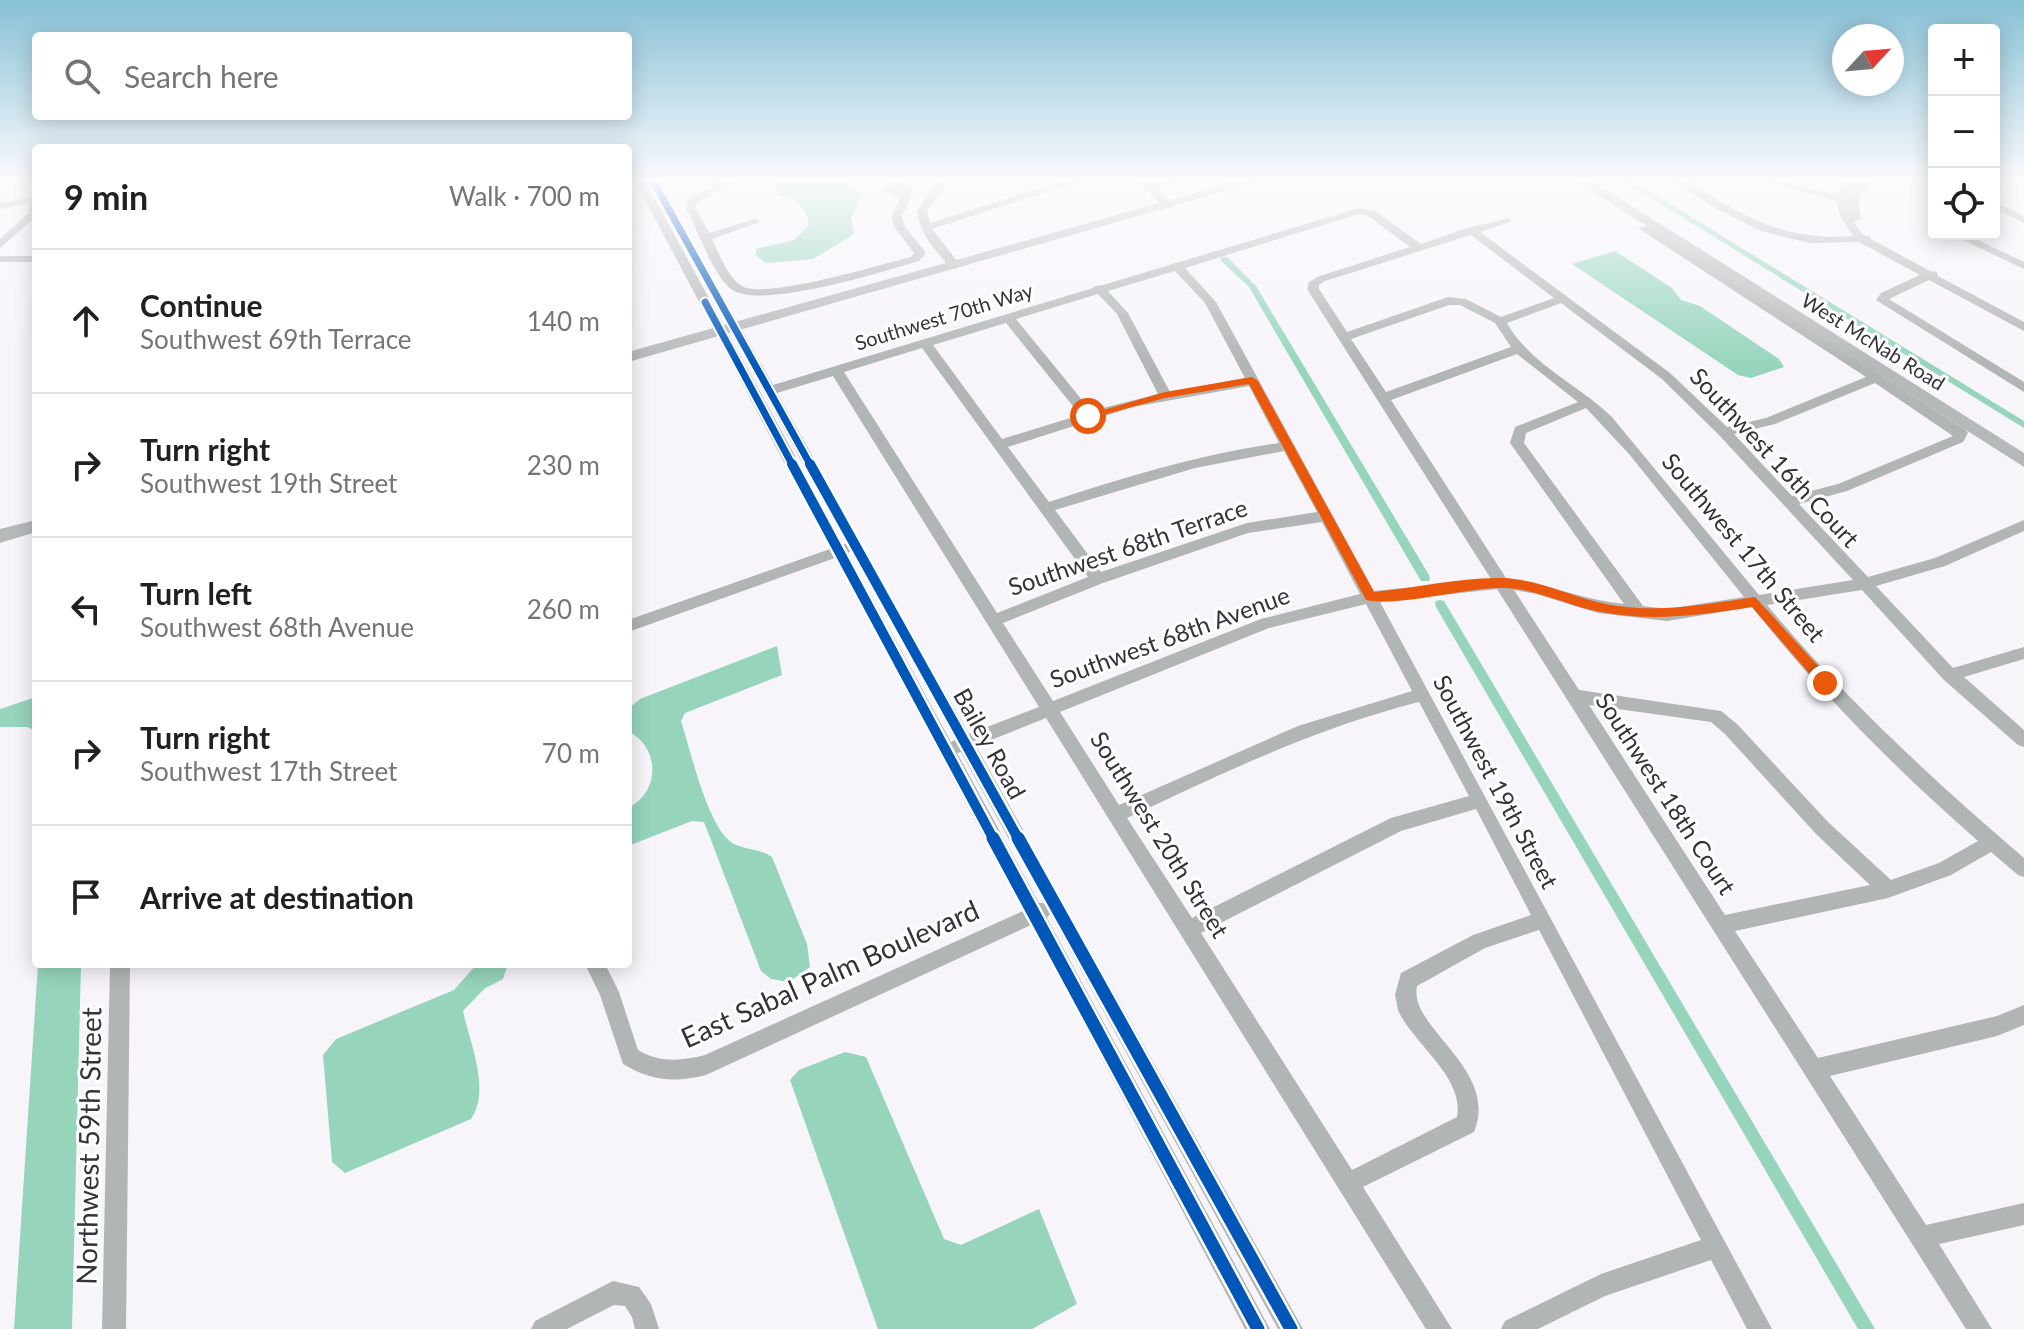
<!DOCTYPE html>
<meta charset="utf-8">
<style>
body{margin:0;font-family:Lato,sans-serif;background:#f2f2f2;color:#202124}
.controls{position:absolute;right:24px;top:24px;display:grid;overflow:hidden;border-radius:8px;box-shadow:0 4px 20px #0003}
.controls button{width:72px;height:72px;display:grid;place-items:center;padding:0;border:0;border-bottom:2px solid #e0e0e0;background:#fff;color:#202124;font:40px sans-serif}
.compass{position:absolute;left:1832px;top:24px;width:72px;height:72px;border-radius:50%;background:#fff;box-shadow:0 4px 20px #0003;rotate:64deg}
.stop{position:absolute;width:24px;height:24px;margin:-18px;border:6px solid #ea580c;border-radius:50%;background:#fff}
.stop.end{background:#ea580c;border-color:#fff;box-shadow:0 2px 8px #0008}
.list{margin:0;padding:0;list-style:none}
h2{display:flex;justify-content:space-between;align-items:center;height:104px;margin:0;padding:0 32px;font-size:34px}
h2 small{font-size:26px;font-weight:400;color:#757577}
.list li{display:grid;grid-template-columns:52px 1fr auto;gap:24px;align-items:center;box-sizing:border-box;height:144px;padding:0 32px;border-top:2px solid #e0e0e0}
.list b{display:block;font-size:30px;white-space:nowrap}
.list p{margin:0;font-size:26px;white-space:nowrap;color:#757577}
.list em{font-size:26px;font-style:normal;color:#757577}
.icon{flex:none;width:44px;height:44px;fill:none;stroke:currentColor;stroke-width:2;stroke-linecap:round;stroke-linejoin:round}
.map{position:relative;flex:none;width:2024px;height:1329px;overflow:hidden}
.search{position:absolute;background:#fff;box-shadow:0 4px 20px #0003;left:32px;top:32px;width:600px;height:88px;display:flex;align-items:center;gap:20px;box-sizing:border-box;padding:0 28px;border-radius:8px;color:#757577;font-size:30px}
.panel{position:absolute;background:#fff;box-shadow:0 4px 20px #0003;left:32px;top:144px;width:600px;height:824px;border-radius:8px}
.map>svg:first-child{display:block}
.water{fill:#96d5bc}
.lines{fill:none;stroke-linecap:round;stroke-linejoin:round}
.canal{fill:#96d5bc;fill-rule:evenodd}
.minor{fill:#b1b5b4;fill-rule:evenodd}
.major{fill:#b6b9b9;fill-rule:evenodd}
.cycleway-far2-casing{stroke:#fff;stroke-width:11}
.cycleway-far1-casing{stroke:#fff;stroke-width:15}
.cycleway-casing{stroke:#fff;stroke-width:18}
.cycleway-far2{stroke:#0057b8;stroke-width:7}
.cycleway-far1{stroke:#0057b8;stroke-width:10}
.cycleway{stroke:#0057b8;stroke-width:13}
.route{fill:#ea580c}
.labels{text-anchor:middle;stroke-width:6;stroke-linejoin:round;paint-order:stroke}
.far-street-label{font-size:20px;fill:#36313d;stroke:#fff}
.street-label{font-size:24px;fill:#36313d;stroke:#fff}
.near-street-label{font-size:28px;fill:#36313d;stroke:#fff}
</style>
<div class="map">
<svg width="2024" height="1329" viewBox="0 0 2024 1329">
<rect width="100%" height="100%" fill="#f7f5fa"/>
<path class="water" d="M 780,179 L 847,179 L 849,186 L 863,193 L 851,218 L 854,234 L 813,259 L 765,263 L 756,255 L 756,249 L 794,240 L 809,225 C 806,206 797,200 779,195 L 775,184 Z
M 1615,251 L 1672,288 L 1681,300 L 1700,306 L 1779,359 L 1784,367 L 1751,378 L 1738,375 L 1572,264 Z
M 777,646 L 782,675 L 685,713 L 681,721 C 691,752 707,824 731,842 C 742,850 759,848 772,857 L 807,944 L 810,967 L 789,982 L 771,979 L 761,971 L 704,822 L 692,821 L 628,846 L 628,808 C 661,792 660,747 628,731 L 628,709 L 640,699 Z
M 36,697 L 36,732 L 28,727 L 0,727 L 0,709 Z
M 38,964 L 81,964 L 72,1329 L 14,1329 Z
M 477,964 L 508,964 L 503,979 L 484,989 L 463,1011 C 470,1044 491,1090 471,1119 L 345,1173 L 332,1162 L 323,1055 L 336,1039 L 454,990 Z
M 845,1052 L 866,1057 L 944,1239 L 961,1245 L 1039,1209 L 1077,1304 L 1032,1329 L 878,1329 L 790,1080 L 799,1070 Z"/>
<g class="lines">
<path class="canal" d="M 1620,179 L 1629,179 L 2024,421 L 2024,428 Z
M 1221,257 L 1227,257 L 1256,286 L 1429,575 L 1430,578 L 1429,581 L 1421,581 L 1249,287 L 1221,261 Z
M 1440,600 L 1444,601 L 1875,1329 L 1858,1329 L 1436,607 L 1435,604 L 1436,601 Z"/>
<path class="minor" d="M 634,179 L 644,179 L 843,544 L 847,544 L 647,179 L 657,179 L 773,385 L 1093,288 L 1095,286 L 1103,285 L 1359,208 L 1375,211 L 1421,244 L 1467,228 L 1510,218 L 1510,222 L 1480,232 L 1670,373 L 1727,427 L 1766,418 L 1866,377 L 1638,228 L 1648,226 L 1966,430 L 1968,433 L 1963,442 L 1847,491 L 1799,504 L 1868,577 L 1935,558 L 2024,520 L 2024,531 L 1945,566 L 1876,586 L 1953,668 L 2024,647 L 2024,659 L 1964,677 L 2024,730 L 2024,747 L 2018,745 L 1944,680 L 1862,590 L 1767,605 C 1844,698 1932,779 2024,858 L 2024,877 L 2018,875 L 1991,852 L 1951,875 L 1888,898 L 1735,931 L 1818,1058 L 1997,1016 L 2024,1005 L 2024,1025 L 1997,1036 L 1830,1076 L 1926,1225 L 2024,1203 L 2024,1225 L 1939,1244 L 1992,1329 L 1966,1329 L 1497,589 L 1380,602 L 1772,1329 L 1747,1329 L 1711,1260 L 1605,1296 L 1538,1329 L 1501,1329 L 1505,1321 L 1601,1274 L 1701,1240 L 1539,930 L 1485,948 L 1417,986 C 1408,1028 1500,1069 1474,1132 L 1363,1187 L 1452,1329 L 1426,1329 L 1046,718 L 976,746 L 1303,1329 L 1278,1329 L 1050,914 L 1047,918 L 1270,1329 L 1245,1329 L 1031,925 L 706,1075 C 675,1083 651,1081 623,1064 L 600,995 L 585,964 L 605,964 L 619,992 L 638,1050 C 660,1063 681,1061 705,1055 L 1023,911 L 835,558 L 628,632 L 628,620 L 830,549 ZM 1359,214 L 1368,216 L 1410,247 L 1317,277 L 1309,282 L 1307,289 L 1491,579 L 1374,591 L 1216,302 L 1185,268 ZM 1471,235 L 1554,298 L 1501,317 L 1466,299 L 1448,297 L 1347,332 L 1319,289 L 1319,285 L 1325,281 ZM 1175,271 L 1205,303 L 1245,378 L 1170,392 L 1128,313 L 1108,291 ZM 1098,294 L 1117,314 L 1158,394 L 1091,411 L 1016,319 ZM 1561,303 L 1662,379 L 1719,435 L 1853,580 L 1759,595 L 1611,416 C 1577,384 1530,364 1507,323 ZM 1449,305 L 1460,305 L 1495,323 L 1511,347 L 1386,392 L 1351,339 ZM 1006,323 L 1080,415 L 1002,439 L 933,345 ZM 922,348 L 1088,577 L 997,613 L 844,372 ZM 1517,354 L 1578,402 L 1515,427 L 1510,443 L 1624,604 C 1584,600 1547,584 1506,578 L 1391,400 ZM 833,376 L 1039,707 L 969,734 L 777,393 ZM 1875,383 L 1953,436 L 1838,484 L 1792,496 L 1734,434 L 1775,424 ZM 1249,386 L 1279,443 C 1200,454 1125,477 1049,502 L 1008,447 L 1133,407 ZM 1586,408 L 1629,454 L 1744,597 L 1667,609 L 1643,606 L 1524,443 L 1526,433 ZM 1284,451 L 1317,512 L 1247,523 L 1101,572 L 1055,510 L 1195,468 ZM 1322,522 L 1360,594 L 1261,619 L 1053,701 L 1003,623 L 1103,583 L 1248,533 ZM 851,551 L 955,740 L 951,742 L 848,553 ZM 1514,590 L 1536,594 L 1598,613 L 1667,621 L 1752,607 C 1820,693 1896,769 1978,841 L 1939,863 L 1891,880 L 1828,822 L 1737,724 L 1721,711 L 1579,690 ZM 1366,604 L 1412,691 L 1298,726 L 1119,805 L 1060,712 L 1269,628 ZM 1419,702 L 1469,796 L 1391,818 L 1192,918 L 1127,818 C 1223,773 1316,728 1419,702 ZM 1589,705 L 1711,722 L 1725,734 L 1816,834 L 1870,885 L 1725,915 ZM 961,752 L 1044,903 L 1039,903 L 957,753 ZM 1476,809 L 1531,915 L 1473,935 L 1401,973 L 1395,995 L 1398,1010 C 1412,1043 1465,1077 1457,1117 L 1352,1170 L 1201,933 L 1401,831 Z
M 726,179 L 740,179 L 697,203 L 696,208 L 709,233 L 755,219 L 760,222 L 712,239 C 719,253 728,278 742,286 C 765,300 882,264 911,257 L 914,253 L 894,227 L 892,216 L 900,198 L 882,190 L 895,182 L 915,188 L 902,216 L 905,227 L 926,253 L 919,261 C 885,271 758,311 731,289 C 712,274 698,230 686,208 L 688,199 Z
M 940,179 L 951,179 L 927,211 L 930,223 L 1069,179 L 1086,179 L 932,229 L 961,266 L 955,269 L 951,268 C 936,251 920,235 917,211 Z
M 1135,179 L 1147,179 L 1151,183 L 1163,179 L 1181,179 L 1156,188 L 1173,204 L 1173,208 L 1165,208 Z
M 1670,179 L 1683,179 C 1740,214 1783,242 1853,236 L 1840,216 L 1836,201 L 1758,179 L 1777,179 L 1837,195 L 1848,179 L 1859,179 C 1855,185 1848,191 1848,198 C 1854,182 1862,179 1878,179 C 1861,190 1856,198 1861,219 L 1854,222 L 1863,235 L 1870,236 L 1871,239 L 1930,271 L 1937,272 L 1938,276 L 2024,322 L 2024,331 L 1929,280 L 1889,299 L 2024,382 L 2024,392 L 1876,300 L 1881,293 L 1920,275 L 1859,242 L 1809,243 L 1761,231 L 1719,210 Z
M 36,196 L 36,217 L 0,248 L 0,239 L 27,214 L 31,203 L 0,209 L 0,203 Z
M 1994,201 L 2024,216 L 2024,223 L 1994,208 Z
M 1950,234 L 1965,234 L 2024,262 L 2024,269 Z
M 0,256 L 36,256 L 36,262 L 0,262 Z
M 110,964 L 130,964 L 126,1329 L 102,1329 Z
M 613,1281 L 639,1287 L 651,1304 L 659,1329 L 635,1329 L 632,1317 L 625,1306 L 614,1305 L 567,1329 L 531,1329 L 535,1321 Z"/>
<path class="major" d="M 1245,179 L 1267,179 L 628,362 L 628,352 Z
M 1573,179 L 1589,179 L 2024,453 L 2024,467 Z
M 36,520 L 36,532 L 0,543 L 0,529 Z"/>
<defs>
<path id="cycleway-far2" d="M 652,179 L 811,466
M 705,302 L 793,466"/>
<path id="cycleway-far1" d="M 792,464 L 994,840
M 810,464 L 1019,840"/>
<path id="cycleway" d="M 993,838 L 1258,1329
M 1018,838 L 1291,1329"/>
</defs>
<use href="#cycleway-far2" class="cycleway-far2-casing"/>
<use href="#cycleway-far1" class="cycleway-far1-casing"/>
<use href="#cycleway" class="cycleway-casing"/>
<use href="#cycleway-far2" class="cycleway-far2"/>
<use href="#cycleway-far1" class="cycleway-far1"/>
<use href="#cycleway" class="cycleway"/>
</g>
<linearGradient id="sky" x2="0" y2="1"><stop stop-color="#87c1d6"/><stop offset="0.49" stop-color="#fbfafd"/><stop offset="1" stop-color="#fbfafd" stop-opacity="0"/></linearGradient>
<rect width="2024" height="365" fill="url(#sky)"/>
<path class="route" d="M 1252,377 L 1258,381 L 1374,592 C 1416,588 1461,577 1502,578 C 1535,579 1566,594 1597,602 C 1651,615 1702,605 1755,597 L 1830,679 L 1830,687 L 1821,687 L 1752,607 C 1700,615 1653,622 1601,612 C 1567,606 1535,587 1500,588 C 1464,588 1398,607 1366,600 L 1249,384 L 1165,398 L 1088,419 L 1083,416 L 1165,392 Z"/>
<g class="labels">
<g class="far-street-label">
<text transform="translate(944 317) rotate(-17)" y="7">Southwest 70th Way</text>
<text transform="translate(1873 342) rotate(32)" y="7">West McNab Road</text>
</g>
<g class="street-label">
<text transform="translate(1774 458) rotate(47)" y="8">Southwest 16th Court</text>
<text transform="translate(1128 548) rotate(-19)" y="8">Southwest 68th Terrace</text>
<text transform="translate(1743 548) rotate(50)" y="8">Southwest 17th Street</text>
<text transform="translate(1170 638) rotate(-20)" y="8">Southwest 68th Avenue</text>
<text transform="translate(989 744) rotate(61)" y="8">Bailey Road</text>
<text transform="translate(1495 782) rotate(62)" y="8">Southwest 19th Street</text>
<text transform="translate(1665 794) rotate(57)" y="8">Southwest 18th Court</text>
<text transform="translate(1159 835) rotate(58)" y="8">Southwest 20th Street</text>
</g>
<g class="near-street-label">
<text transform="translate(830 974) rotate(-24)" y="10">East Sabal Palm Boulevard</text>
<text transform="translate(89 1146) rotate(-89)" y="10">Northwest 59th Street</text>
</g>
</g>
</svg>
<div class="controls">
<button>+</button>
<button>−</button>
<button><svg class="icon" aria-label="locate" viewBox="0 0 24 24"><circle cx="12" cy="12" r="6"/><path d="M12 2v4M12 18v4M2 12h4M18 12h4"/></svg></button>
</div>
<svg class="compass" viewBox="-18 -18 36 36"><path d="M0-13l5 13h-10z" fill="#e53935"/><path d="M0 13l5-13h-10z" fill="#757577"/></svg>
<div class="stop" style="left:1088px;top:416px"></div>
<div class="stop end" style="left:1825px;top:683px"></div>
<div class="search"><svg class="icon" aria-label="search" viewBox="0 0 24 24"><circle cx="10" cy="10" r="6"/><path d="M15 15l6 6"/></svg>Search here</div>
<section class="panel">
<h2>9 min<small>Walk · 700 m</small></h2>
<ul class="list">
<li><svg class="icon" aria-label="ahead" viewBox="0 0 24 24"><path d="M12 20V5M6 11l6-6 6 6"/></svg><div><b>Continue</b><p>Southwest 69th Terrace</p></div><em>140 m</em></li>
<li><svg class="icon" aria-label="right" viewBox="0 0 24 24"><path d="M7 20v-9h11M14 6l5 5-5 5"/></svg><div><b>Turn right</b><p>Southwest 19th Street</p></div><em>230 m</em></li>
<li><svg class="icon" aria-label="left" viewBox="0 0 24 24"><path d="M17 20v-9H6M10 6l-5 5 5 5"/></svg><div><b>Turn left</b><p>Southwest 68th Avenue</p></div><em>260 m</em></li>
<li><svg class="icon" aria-label="right" viewBox="0 0 24 24"><path d="M7 20v-9h11M14 6l5 5-5 5"/></svg><div><b>Turn right</b><p>Southwest 17th Street</p></div><em>70 m</em></li>
<li><svg class="icon" aria-label="arrive" viewBox="0 0 24 24"><path d="M6 21V4h12l-3 4 3 4H6"/></svg><div><b>Arrive at destination</b></div></li>
</ul>
</section>
</div>
